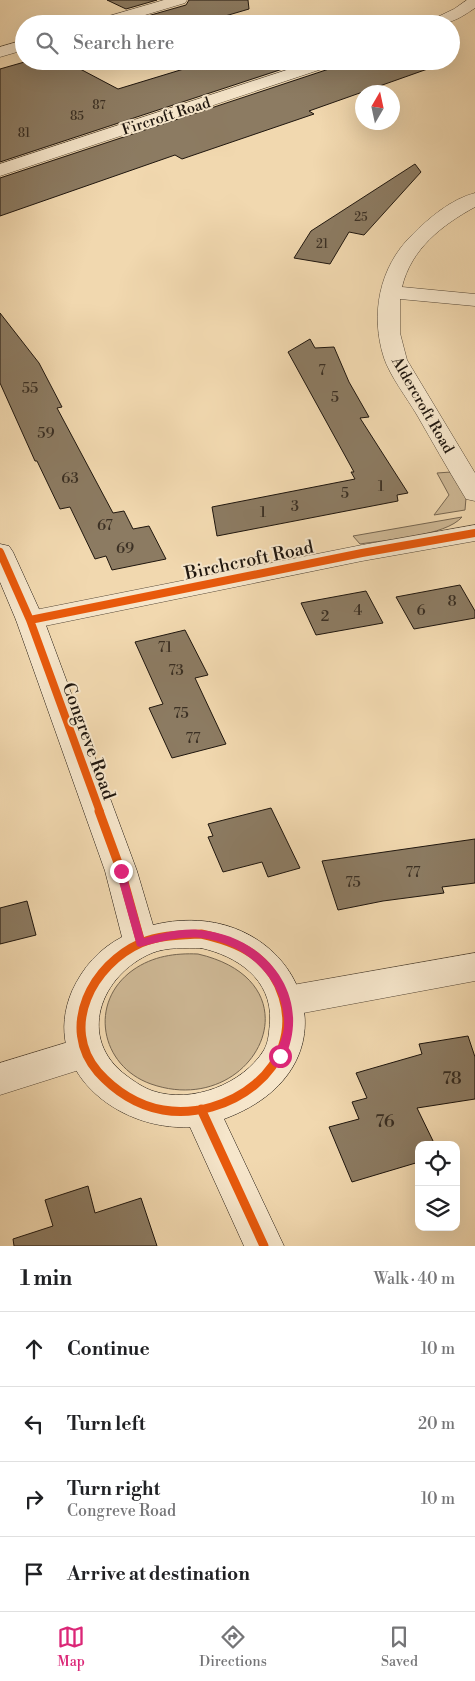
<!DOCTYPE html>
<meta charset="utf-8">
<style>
body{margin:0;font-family:"Libre Bodoni",serif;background:#f2f2f2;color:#202124}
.controls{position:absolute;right:15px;bottom:15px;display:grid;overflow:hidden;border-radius:10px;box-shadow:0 5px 20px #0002}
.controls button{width:45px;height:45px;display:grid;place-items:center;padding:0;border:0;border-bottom:1px solid #e0e0e0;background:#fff;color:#202124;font:25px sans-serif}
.compass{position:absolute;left:355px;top:85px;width:45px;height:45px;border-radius:50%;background:#fff;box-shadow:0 5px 20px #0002;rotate:9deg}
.stop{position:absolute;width:15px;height:15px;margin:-11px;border:4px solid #db2777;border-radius:50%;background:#fff}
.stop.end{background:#db2777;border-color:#fff;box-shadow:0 1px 5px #0008}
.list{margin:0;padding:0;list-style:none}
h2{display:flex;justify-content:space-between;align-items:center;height:65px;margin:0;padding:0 20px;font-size:21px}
h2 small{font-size:16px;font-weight:400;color:#757577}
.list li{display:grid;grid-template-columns:32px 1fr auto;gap:15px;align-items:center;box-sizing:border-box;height:75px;padding:0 20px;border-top:1px solid #e0e0e0}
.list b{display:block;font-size:19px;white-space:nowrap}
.list p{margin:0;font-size:16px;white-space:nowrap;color:#757577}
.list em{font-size:16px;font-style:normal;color:#757577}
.icon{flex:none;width:28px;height:28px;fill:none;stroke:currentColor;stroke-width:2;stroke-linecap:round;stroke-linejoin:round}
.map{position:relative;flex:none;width:475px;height:1246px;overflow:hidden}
.search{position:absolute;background:#fff;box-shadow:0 5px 20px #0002;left:15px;right:15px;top:15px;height:55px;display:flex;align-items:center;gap:12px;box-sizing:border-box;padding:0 18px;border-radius:28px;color:#757577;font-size:19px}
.sheet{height:365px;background:#fff}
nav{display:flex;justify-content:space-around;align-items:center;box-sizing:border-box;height:70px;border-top:1px solid #e0e0e0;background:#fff;font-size:14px;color:#757577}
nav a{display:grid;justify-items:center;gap:2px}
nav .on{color:#db2777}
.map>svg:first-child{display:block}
.green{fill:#cdb794;stroke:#766651}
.building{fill:#8c7b62;stroke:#1f160e}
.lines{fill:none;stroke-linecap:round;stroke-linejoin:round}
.street-casing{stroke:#544636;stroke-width:1}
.secondary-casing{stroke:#1f160e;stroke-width:1}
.street{fill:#f6e6cb;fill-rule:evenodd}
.secondary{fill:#f6e6cb;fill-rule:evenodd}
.cycleway-far1-casing{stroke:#f6e6cb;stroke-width:11}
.cycleway-casing{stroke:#f6e6cb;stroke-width:12}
.cycleway-far1{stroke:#e8590c;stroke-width:8}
.cycleway{stroke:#e8590c;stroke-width:9}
.route{fill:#db2777}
.labels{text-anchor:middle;stroke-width:4;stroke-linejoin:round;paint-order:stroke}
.far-number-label{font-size:12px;fill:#3a2f23}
.far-street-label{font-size:15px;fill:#1f160e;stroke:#f6e6cb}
.number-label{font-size:15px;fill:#3a2f23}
.street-label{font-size:18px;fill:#1f160e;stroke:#f6e6cb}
.near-number-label{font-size:18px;fill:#3a2f23}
</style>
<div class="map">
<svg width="475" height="1246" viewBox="0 0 475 1246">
<rect width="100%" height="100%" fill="#f1d8af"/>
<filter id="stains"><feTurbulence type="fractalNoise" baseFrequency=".004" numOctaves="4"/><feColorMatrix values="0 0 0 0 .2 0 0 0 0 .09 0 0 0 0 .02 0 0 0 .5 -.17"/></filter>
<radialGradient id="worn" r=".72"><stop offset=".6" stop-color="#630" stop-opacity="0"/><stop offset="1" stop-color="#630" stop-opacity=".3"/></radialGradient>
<path class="green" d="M 451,472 L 466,498 L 465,510 L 434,515 L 449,495 L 437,473 Z
M 462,517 C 446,536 385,540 360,544 L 353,536 Z
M 198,954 C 323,983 254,1120 151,1084 C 100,1066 88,1002 133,970 C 153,956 175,953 198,954 Z"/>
<path class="building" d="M 107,0 L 157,0 L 126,9 Z
M 189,0 L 248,0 L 249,9 L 198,24 L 157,24 L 144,17 L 186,5 Z
M 28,61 L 65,61 L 118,89 L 210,61 L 307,61 L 0,162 L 0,69 Z
M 341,61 L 435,61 L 436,66 L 309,111 L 314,114 L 182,159 L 175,155 L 0,216 L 0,178 L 338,66 Z
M 415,164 L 421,172 L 364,235 L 349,232 L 330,264 L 294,258 L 311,231 Z
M 0,313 L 39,363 L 62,407 L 57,408 L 113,513 L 124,511 L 133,529 L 149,526 L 166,559 L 112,570 L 106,556 L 95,559 L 70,507 L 60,509 L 37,461 L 35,461 L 0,383 Z
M 310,339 L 315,348 L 334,347 L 349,382 L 369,417 L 360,418 L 408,493 L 397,495 L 398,501 L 217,536 L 212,507 L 355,479 L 351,472 L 354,472 L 288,352 Z
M 460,585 L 475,611 L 475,618 L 414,629 L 396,597 Z
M 366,591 L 383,623 L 316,635 L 301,603 Z
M 185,630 L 208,675 L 195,678 L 226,744 L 172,758 L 149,708 L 163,704 L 135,642 Z
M 271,808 L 300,868 L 268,877 L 262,862 L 223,872 L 208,837 L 213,836 L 208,824 Z
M 475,839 L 475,883 L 442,887 L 444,893 L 383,901 L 338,910 L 322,861 Z
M 27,901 L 36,935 L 0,944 L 0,908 Z
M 468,1036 L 475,1057 L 475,1099 L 417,1108 L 435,1145 L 419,1145 L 419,1162 L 352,1182 L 329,1127 L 359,1119 L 352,1102 L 367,1098 L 356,1073 L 422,1054 L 419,1044 Z
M 88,1186 L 95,1213 L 141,1198 L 157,1246 L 14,1246 L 13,1239 L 53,1226 L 45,1200 Z"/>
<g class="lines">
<defs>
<path id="street" d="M 164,0 L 187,0 L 185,3 L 115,24 L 89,24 L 92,21 Z
M 467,0 L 475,0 L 475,8 C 456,21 450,24 426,24 L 429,21 L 454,9 Z
M 24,40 L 24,50 L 0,57 L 0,47 Z
M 314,61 L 339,61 L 337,64 L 0,176 L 0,164 Z
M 475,193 L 475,207 C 442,225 411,249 402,287 L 475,294 L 475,306 L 400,299 L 400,333 L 407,360 L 475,473 L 475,501 L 466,499 L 463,494 C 447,468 432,441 417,415 C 407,398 390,376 384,358 C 370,315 379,267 412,235 C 429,218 451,199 475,193 Z
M 475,525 L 475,541 L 362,561 L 30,629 L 20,626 L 16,620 L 20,614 L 30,611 L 362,545 Z
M 475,953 L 475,981 L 287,1016 L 275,1011 L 269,1001 L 275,991 L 287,986 Z
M 85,1037 L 98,1042 L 103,1053 L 98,1064 L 0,1095 L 0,1063 Z"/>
<path id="secondary" d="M 0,544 L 9,546 L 13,552 L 44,620 L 137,871 L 153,925 C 295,890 374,1064 224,1119 L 284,1246 L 244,1246 L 190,1127 C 117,1131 39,1069 72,991 C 83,967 99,949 122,937 L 105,871 L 16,620 L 0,582 ZM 201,948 C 237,956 272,979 270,1021 C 269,1031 269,1041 264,1050 C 243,1084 192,1104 153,1091 C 144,1088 135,1082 127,1076 C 76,1039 100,975 152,953 C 167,947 186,948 201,948 Z"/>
</defs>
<use href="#street" class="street-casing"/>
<use href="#secondary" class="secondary-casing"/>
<use href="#street" class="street"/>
<use href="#secondary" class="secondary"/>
<defs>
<path id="cycleway-far1" d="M 0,552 L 30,620 L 100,812
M 30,620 L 362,553 L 475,533"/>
<path id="cycleway" d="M 99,811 L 121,871 L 141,943
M 201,934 C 239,942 271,957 283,997 C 305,1068 227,1121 163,1110 C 138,1106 115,1091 98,1072 C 59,1027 93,964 141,943 C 160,935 181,935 201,934 Z
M 201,1109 L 264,1246"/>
</defs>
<use href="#cycleway-far1" class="cycleway-far1-casing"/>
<use href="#cycleway" class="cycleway-casing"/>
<use href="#cycleway-far1" class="cycleway-far1"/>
<use href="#cycleway" class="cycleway"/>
</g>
<path class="route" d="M 121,868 L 125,871 L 144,938 C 163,933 181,928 200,930 C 266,936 314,996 284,1060 L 276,1060 L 275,1056 C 278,1047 283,1037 284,1027 C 286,980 246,943 201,938 C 180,936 160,942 140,947 L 137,946 L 116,871 Z"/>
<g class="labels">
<g class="far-number-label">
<text x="99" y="109">87</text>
<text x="77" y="120">85</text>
<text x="24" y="137">81</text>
<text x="361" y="221">25</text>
<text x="322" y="248">21</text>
</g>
<g class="far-street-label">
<text transform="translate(166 116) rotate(-18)" y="5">Fircroft Road</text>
<text transform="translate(423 405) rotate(60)" y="5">Aldercroft Road</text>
</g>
<g class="number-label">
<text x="322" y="375">7</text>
<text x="30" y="393">55</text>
<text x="335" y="402">5</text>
<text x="46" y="438">59</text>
<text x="70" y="483">63</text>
<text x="381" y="491">1</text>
<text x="345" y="498">5</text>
<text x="295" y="511">3</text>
<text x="263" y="517">1</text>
<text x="105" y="530">67</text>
<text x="125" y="553">69</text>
<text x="452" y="606">8</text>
<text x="358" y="615">4</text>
<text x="421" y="615">6</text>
<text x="325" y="621">2</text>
<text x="165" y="652">71</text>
<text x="176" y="675">73</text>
<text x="181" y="718">75</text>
<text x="193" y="743">77</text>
<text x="413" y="877">77</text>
<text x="353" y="887">75</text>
</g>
<g class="street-label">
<text transform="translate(249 560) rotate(-12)" y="6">Birchcroft Road</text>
<text transform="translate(89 741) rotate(70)" y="6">Congreve Road</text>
</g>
<g class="near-number-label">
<text x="452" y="1084">78</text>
<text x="385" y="1127">76</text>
</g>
</g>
<rect width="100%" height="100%" filter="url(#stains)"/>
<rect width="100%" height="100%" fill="url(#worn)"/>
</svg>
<div class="controls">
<button><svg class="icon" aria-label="locate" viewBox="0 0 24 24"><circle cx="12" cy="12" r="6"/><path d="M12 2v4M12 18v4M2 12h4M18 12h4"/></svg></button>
<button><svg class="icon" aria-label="layers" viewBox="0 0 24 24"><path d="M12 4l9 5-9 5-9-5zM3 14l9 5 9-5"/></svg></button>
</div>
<svg class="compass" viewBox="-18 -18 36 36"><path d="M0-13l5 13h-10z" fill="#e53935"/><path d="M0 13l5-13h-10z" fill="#757577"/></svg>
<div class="stop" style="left:280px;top:1056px"></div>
<div class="stop end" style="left:121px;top:871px"></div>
<div class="search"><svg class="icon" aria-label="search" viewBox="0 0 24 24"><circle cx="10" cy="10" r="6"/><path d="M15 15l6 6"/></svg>Search here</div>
</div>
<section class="sheet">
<h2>1 min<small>Walk · 40 m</small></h2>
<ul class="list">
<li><svg class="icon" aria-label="ahead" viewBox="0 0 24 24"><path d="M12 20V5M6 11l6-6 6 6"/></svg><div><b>Continue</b></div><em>10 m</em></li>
<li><svg class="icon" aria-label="left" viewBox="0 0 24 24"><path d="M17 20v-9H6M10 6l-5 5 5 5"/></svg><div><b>Turn left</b></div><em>20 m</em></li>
<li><svg class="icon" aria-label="right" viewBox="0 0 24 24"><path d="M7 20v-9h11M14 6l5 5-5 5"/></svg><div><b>Turn right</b><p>Congreve Road</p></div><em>10 m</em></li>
<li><svg class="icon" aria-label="arrive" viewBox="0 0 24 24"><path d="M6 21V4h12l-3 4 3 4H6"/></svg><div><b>Arrive at destination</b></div></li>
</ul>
</section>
<nav>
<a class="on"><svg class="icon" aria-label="map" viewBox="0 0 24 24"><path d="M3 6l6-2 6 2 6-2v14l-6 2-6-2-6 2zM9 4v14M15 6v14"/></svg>Map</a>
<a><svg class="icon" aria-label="directions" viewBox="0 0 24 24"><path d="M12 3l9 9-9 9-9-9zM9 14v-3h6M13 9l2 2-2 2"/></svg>Directions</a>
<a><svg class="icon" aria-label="saved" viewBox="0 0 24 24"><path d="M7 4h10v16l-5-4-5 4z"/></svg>Saved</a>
</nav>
